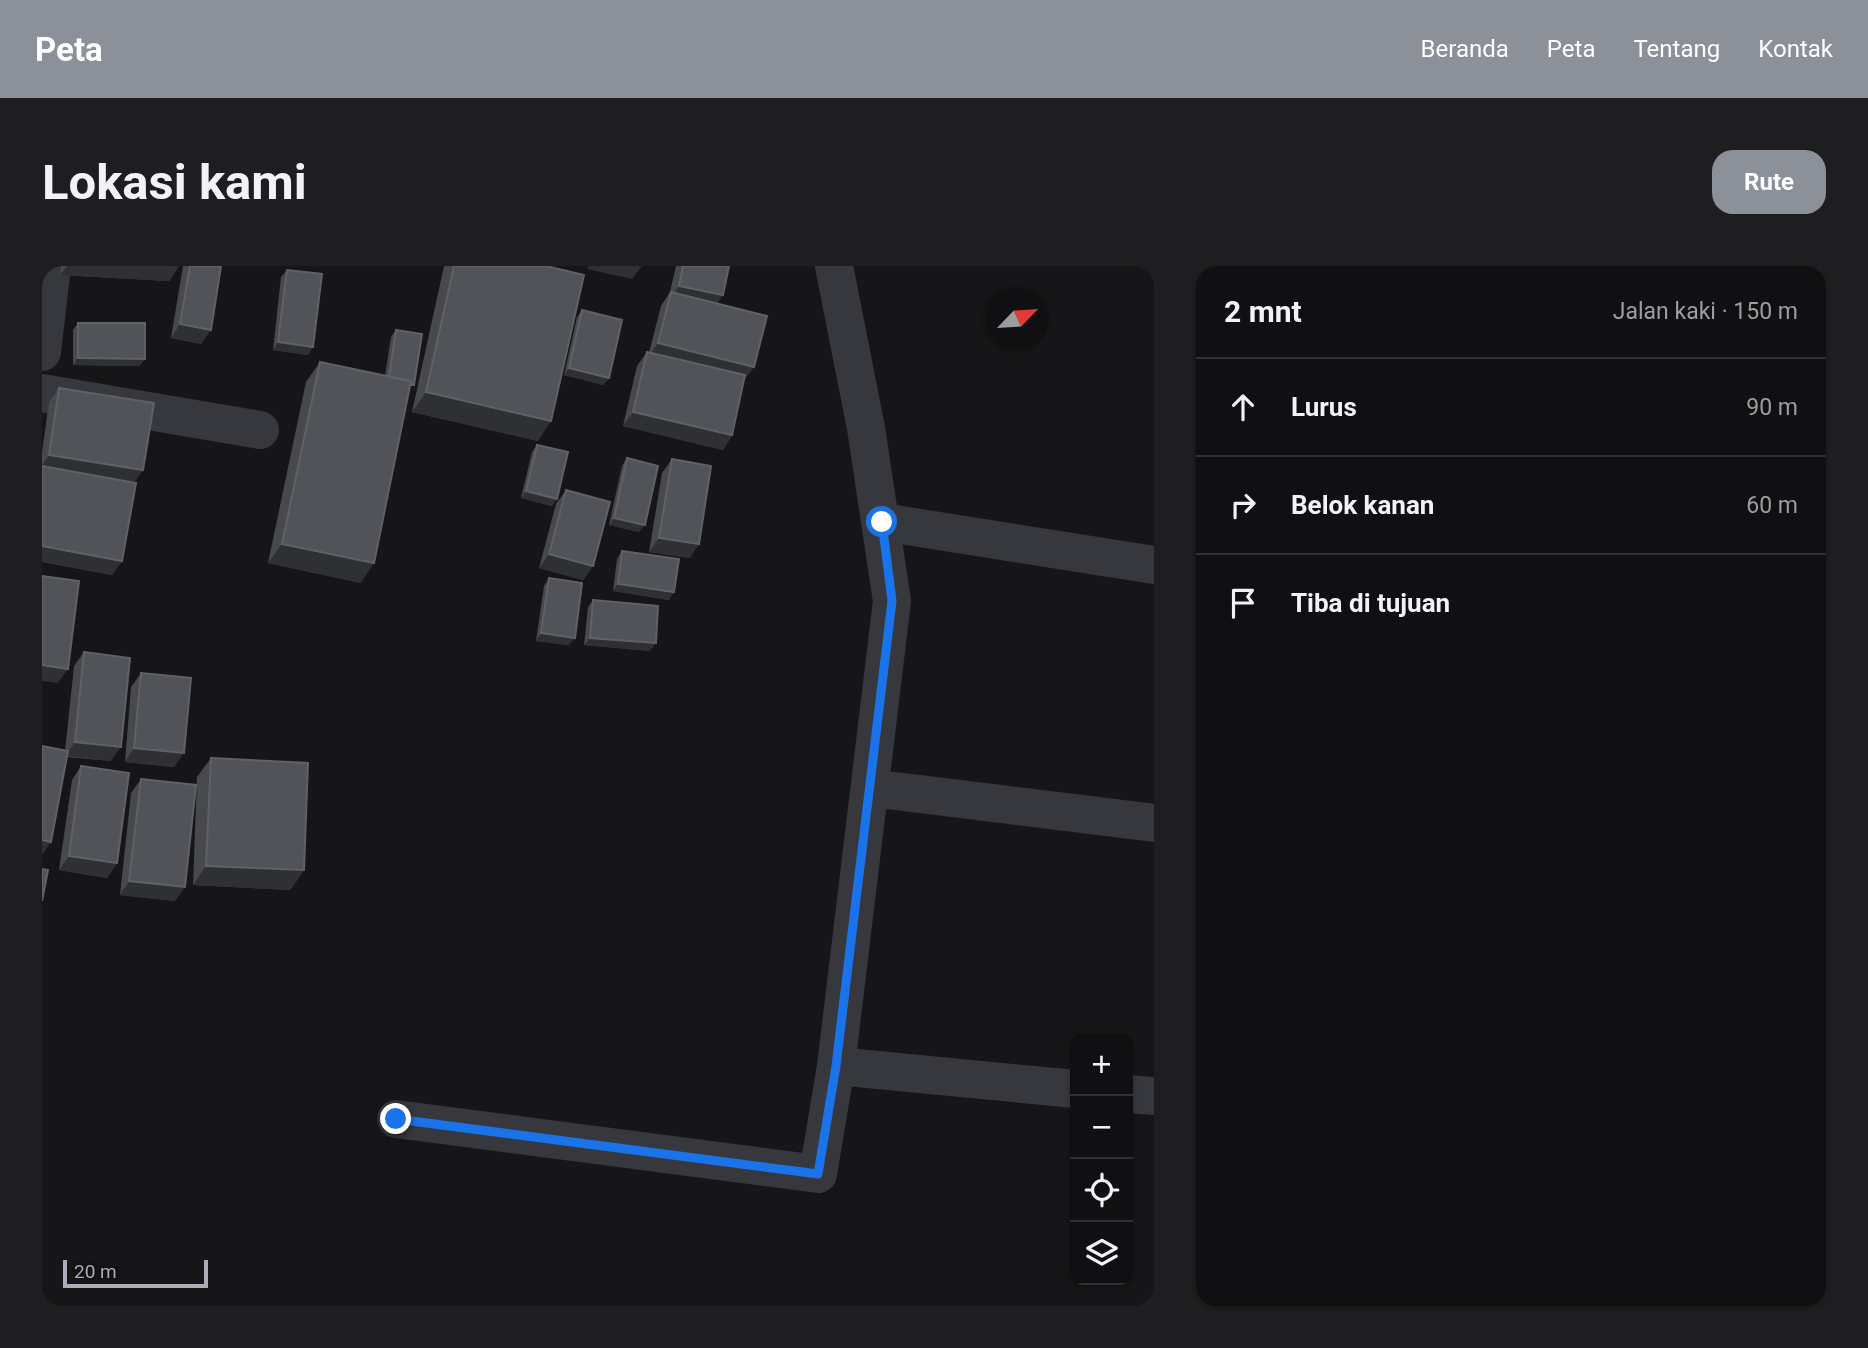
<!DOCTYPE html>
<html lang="id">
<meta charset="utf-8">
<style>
body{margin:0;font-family:Roboto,sans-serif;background:#1e1e20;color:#f1f3f6}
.controls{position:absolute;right:21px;bottom:21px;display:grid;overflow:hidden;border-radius:14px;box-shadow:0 2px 5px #0004}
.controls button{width:63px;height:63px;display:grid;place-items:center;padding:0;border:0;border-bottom:2px solid #303032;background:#101012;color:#f1f3f6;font:35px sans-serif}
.compass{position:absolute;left:944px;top:21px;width:63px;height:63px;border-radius:50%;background:#101012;box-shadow:0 2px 5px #0004;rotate:65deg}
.scale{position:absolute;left:21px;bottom:18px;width:145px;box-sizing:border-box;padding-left:7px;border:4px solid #a8adb8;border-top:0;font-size:19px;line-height:24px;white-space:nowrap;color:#a8adb8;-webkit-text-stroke:5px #111113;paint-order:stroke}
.stop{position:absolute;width:21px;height:21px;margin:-16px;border:5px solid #1a73e8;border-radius:50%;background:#fff}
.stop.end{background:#1a73e8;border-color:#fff;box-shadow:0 2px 7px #0008}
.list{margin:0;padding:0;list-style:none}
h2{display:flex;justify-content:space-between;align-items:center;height:91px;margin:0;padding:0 28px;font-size:30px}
h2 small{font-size:23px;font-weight:400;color:#9c9d9f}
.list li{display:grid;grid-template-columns:46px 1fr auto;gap:21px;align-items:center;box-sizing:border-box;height:98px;padding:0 28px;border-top:2px solid #303032}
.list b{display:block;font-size:26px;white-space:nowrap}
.list em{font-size:23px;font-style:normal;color:#9c9d9f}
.icon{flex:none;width:38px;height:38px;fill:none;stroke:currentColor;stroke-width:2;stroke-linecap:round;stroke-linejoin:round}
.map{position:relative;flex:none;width:1112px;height:1040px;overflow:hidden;border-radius:21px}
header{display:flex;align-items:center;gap:42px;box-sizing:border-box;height:98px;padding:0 35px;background:#8c9099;color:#fff}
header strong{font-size:33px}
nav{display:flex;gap:38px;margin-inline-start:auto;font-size:24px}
.intro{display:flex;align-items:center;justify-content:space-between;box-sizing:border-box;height:168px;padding:0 42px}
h1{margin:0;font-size:49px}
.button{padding:18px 32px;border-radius:21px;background:#8c9099;color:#fff;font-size:24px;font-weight:700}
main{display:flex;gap:42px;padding:0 42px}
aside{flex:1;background:#101012;border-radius:21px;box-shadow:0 2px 5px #0004}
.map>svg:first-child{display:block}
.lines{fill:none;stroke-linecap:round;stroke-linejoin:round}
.street{stroke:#37383d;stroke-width:38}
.wall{fill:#47494d}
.shaded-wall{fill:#2f3033}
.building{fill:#525359;stroke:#5f6168;stroke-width:2}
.route{stroke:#1a73e8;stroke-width:9}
</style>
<header>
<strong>Peta</strong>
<nav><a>Beranda</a><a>Peta</a><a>Tentang</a><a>Kontak</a></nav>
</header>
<div class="intro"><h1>Lokasi kami</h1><a class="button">Rute</a></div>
<main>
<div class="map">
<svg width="1112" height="1040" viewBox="0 0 1112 1040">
<rect width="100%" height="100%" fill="#161618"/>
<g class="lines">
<path class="street" d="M 0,86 L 10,0
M 0,127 L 218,164
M 840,256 L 1112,299
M 829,522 L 1112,557
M 794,800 L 1033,823
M 1086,828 L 1112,830
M 354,853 L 776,908 L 794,800 L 850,335 L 824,162 L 792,0"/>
</g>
<path class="wall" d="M 19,0 L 137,0 L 127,15 L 18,9 Z
M 141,0 L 179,0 L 159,78 L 129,72 Z
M 402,0 L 504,0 L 496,175 L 370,146 Z
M 634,0 L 687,0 L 675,38 L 702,115 L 690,169 L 681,184 L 581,160 L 595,100 L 605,86 L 607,87 L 619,40 L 628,26 Z
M 245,4 L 266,89 L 231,84 L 239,11 Z
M 540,44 L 567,112 L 561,119 L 522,109 L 535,51 Z
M 36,57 L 103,93 L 97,100 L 31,99 L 31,64 Z
M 354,64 L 367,126 L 319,317 L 226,297 L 264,116 L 278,96 L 343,110 L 349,71 Z
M 17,122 L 101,204 L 92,216 L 80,295 L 70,309 L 0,296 L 0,186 L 7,136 Z
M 495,179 L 510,240 L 479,232 L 490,186 Z
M 585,192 L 597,266 L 567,259 L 580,200 Z
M 630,193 L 648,292 L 607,286 L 620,207 Z
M 524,224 L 551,300 L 541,314 L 497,302 L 514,238 Z
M 580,285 L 627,334 L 571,325 L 575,293 Z
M 507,312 L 527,379 L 494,375 L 502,320 Z
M 551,334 L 608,385 L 542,379 L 546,341 Z
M 42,386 L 69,495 L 25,491 L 23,485 L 32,400 Z
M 99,407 L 132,501 L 83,496 L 89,421 Z
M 169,492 L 262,604 L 248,624 L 151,619 L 155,511 Z
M 39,500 L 75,597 L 65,612 L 17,604 L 30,514 Z
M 99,513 L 133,635 L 78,629 L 89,527 Z"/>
<path class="shaded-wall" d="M 25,0 L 137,0 L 127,15 L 18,9 Z
M 547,0 L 600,0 L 590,13 L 545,3 Z
M 637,20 L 681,29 L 672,43 L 627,34 Z
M 138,58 L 169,64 L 159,78 L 129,72 Z
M 236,76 L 271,81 L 266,89 L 231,84 Z
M 616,77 L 712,101 L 702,115 L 606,91 Z
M 36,92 L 103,93 L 97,100 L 31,99 Z
M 527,102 L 567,112 L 561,119 L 522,109 Z
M 384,126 L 509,155 L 496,175 L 370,146 Z
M 591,146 L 690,169 L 681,184 L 581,160 Z
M 7,189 L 101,204 L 91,218 L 0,199 Z
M 484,225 L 515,233 L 510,240 L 479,232 Z
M 572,252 L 603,259 L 597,266 L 567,259 Z
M 617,272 L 657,278 L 648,292 L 607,286 Z
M 240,278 L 332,297 L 319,317 L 226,297 Z
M 0,280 L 80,295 L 70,309 L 0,296 Z
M 507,288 L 551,300 L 541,314 L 497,302 Z
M 576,318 L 632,326 L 627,334 L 571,325 Z
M 499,367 L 533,372 L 527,379 L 494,375 Z
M 548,372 L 614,377 L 608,385 L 542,379 Z
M 0,399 L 26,403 L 16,417 L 0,415 Z
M 33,476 L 79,481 L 69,495 L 23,490 Z
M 92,482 L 142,487 L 132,501 L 83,496 Z
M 0,574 L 9,576 L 0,589 Z
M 27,590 L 75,597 L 65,612 L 17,604 Z
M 164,600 L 262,604 L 248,624 L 151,619 Z
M 87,615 L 143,621 L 133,635 L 78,629 Z"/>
<path class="building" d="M 148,0 L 179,0 L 169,64 L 138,58 Z
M 412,0 L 504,0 L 542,9 L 509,155 L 384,126 Z
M 641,0 L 687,0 L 681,29 L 637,20 Z
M 245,4 L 280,8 L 271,81 L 236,76 Z
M 629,26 L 725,50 L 712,101 L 616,77 Z
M 540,44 L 580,54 L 567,112 L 527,102 Z
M 36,57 L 103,57 L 103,93 L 36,92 Z
M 354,64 L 380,68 L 372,119 L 369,118 L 369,115 L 347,111 Z
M 605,86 L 703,109 L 690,169 L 591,146 Z
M 278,96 L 369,115 L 332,297 L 240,278 Z
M 17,122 L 112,137 L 101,204 L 7,189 Z
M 495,179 L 526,186 L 515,233 L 484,225 Z
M 585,192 L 616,200 L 603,259 L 572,252 Z
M 630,193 L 669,200 L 657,278 L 617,272 Z
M 0,200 L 94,217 L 80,295 L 0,280 Z
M 524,224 L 568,236 L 551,300 L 507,288 Z
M 580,285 L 637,293 L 632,326 L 576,318 Z
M 0,310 L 37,315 L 26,403 L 0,399 Z
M 507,312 L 540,317 L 533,372 L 499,367 Z
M 551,334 L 616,340 L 614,377 L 548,372 Z
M 42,386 L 88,392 L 79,481 L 33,476 Z
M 99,407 L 149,412 L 142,487 L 92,482 Z
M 0,480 L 26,485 L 9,576 L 0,574 Z
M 169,492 L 266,497 L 262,604 L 164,600 Z
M 39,500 L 87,507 L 75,597 L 27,590 Z
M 99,513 L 154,519 L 143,621 L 87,615 Z
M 0,603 L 6,604 L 0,635 Z"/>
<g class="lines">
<path class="route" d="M 354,853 L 776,908 L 794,800 L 850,335 L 840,256"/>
</g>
</svg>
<div class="controls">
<button>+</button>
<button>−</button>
<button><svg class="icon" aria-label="locate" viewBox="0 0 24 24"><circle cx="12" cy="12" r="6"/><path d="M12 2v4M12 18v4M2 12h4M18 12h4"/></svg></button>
<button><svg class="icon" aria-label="layers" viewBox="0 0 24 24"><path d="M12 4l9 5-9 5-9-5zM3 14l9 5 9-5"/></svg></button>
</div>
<svg class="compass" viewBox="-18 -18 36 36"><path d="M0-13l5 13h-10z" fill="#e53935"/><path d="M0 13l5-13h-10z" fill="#9c9d9f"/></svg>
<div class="scale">20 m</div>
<div class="stop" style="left:840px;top:256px"></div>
<div class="stop end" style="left:354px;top:853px"></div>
</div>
<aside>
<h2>2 mnt<small>Jalan kaki · 150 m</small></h2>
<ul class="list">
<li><svg class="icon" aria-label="ahead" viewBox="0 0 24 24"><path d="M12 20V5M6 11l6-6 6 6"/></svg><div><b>Lurus</b></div><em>90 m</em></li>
<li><svg class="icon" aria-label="right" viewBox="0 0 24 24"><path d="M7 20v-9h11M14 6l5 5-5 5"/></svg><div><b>Belok kanan</b></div><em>60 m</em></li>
<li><svg class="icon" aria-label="arrive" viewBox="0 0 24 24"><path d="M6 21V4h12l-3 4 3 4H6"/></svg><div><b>Tiba di tujuan</b></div></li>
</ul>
</aside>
</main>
